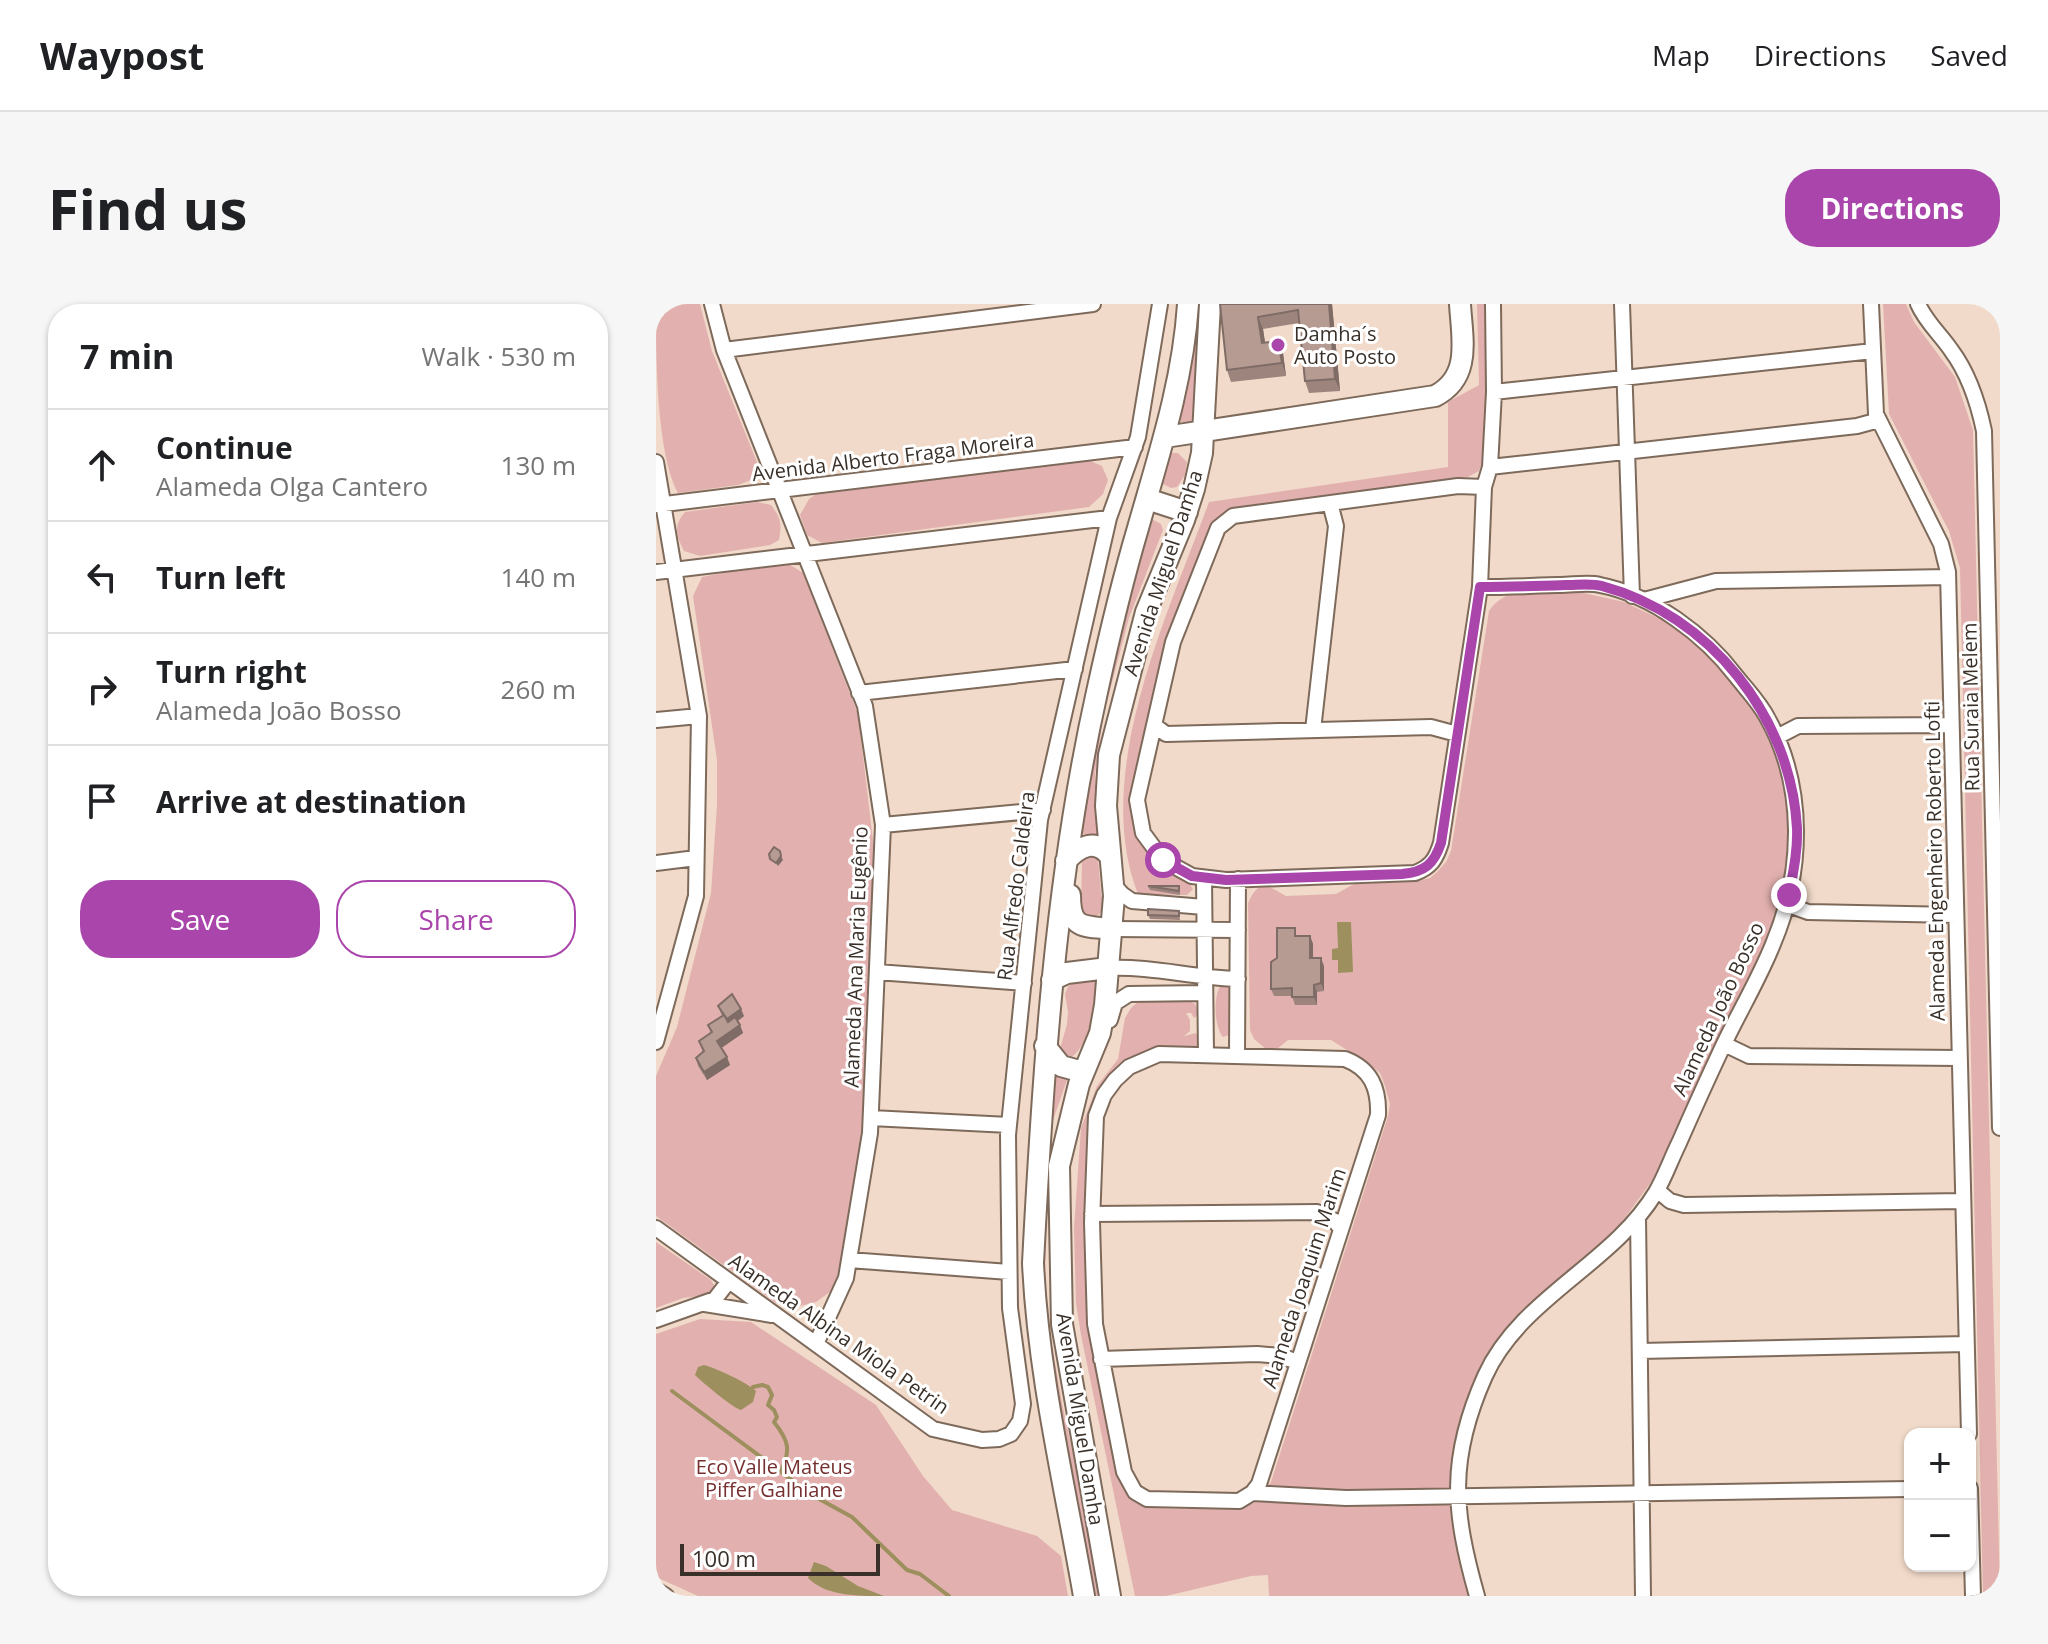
<!DOCTYPE html>
<meta charset="utf-8">
<style>
body{margin:0;font-family:"Open Sans",sans-serif;background:#f6f6f6;color:#202124}
.controls{position:absolute;right:24px;bottom:24px;display:grid;overflow:hidden;border-radius:16px;box-shadow:0 2px 6px #0004}
.controls button{width:72px;height:72px;display:grid;place-items:center;padding:0;border:0;border-bottom:2px solid #e0e0e0;background:#fff;color:#202124;font:40px sans-serif}
.scale{position:absolute;left:24px;bottom:20px;width:200px;box-sizing:border-box;padding-left:8px;border:4px solid #393029;border-top:0;font-size:22px;line-height:28px;white-space:nowrap;color:#393029;-webkit-text-stroke:6px #fff;paint-order:stroke}
.stop{position:absolute;width:24px;height:24px;margin:-18px;border:6px solid #a945ab;border-radius:50%;background:#fff}
.stop.end{background:#a945ab;border-color:#fff;box-shadow:0 2px 8px #0008}
.list{margin:0;padding:0;list-style:none}
h2{display:flex;justify-content:space-between;align-items:center;height:104px;margin:0;padding:0 32px;font-size:34px}
h2 small{font-size:26px;font-weight:400;color:#757577}
.list li{display:grid;grid-template-columns:52px 1fr auto;gap:24px;align-items:center;box-sizing:border-box;height:112px;padding:0 32px;border-top:2px solid #e0e0e0}
.list b{display:block;font-size:30px;white-space:nowrap}
.list p{margin:0;font-size:26px;white-space:nowrap;color:#757577}
.list em{font-size:26px;font-style:normal;color:#757577}
.actions{display:flex;gap:16px;padding:24px 32px}
.actions a{flex:1;padding:18px 0;border:2px solid #a945ab;border-radius:32px;text-align:center;font-size:28px;color:#a945ab}
.actions .main{background:#a945ab;color:#fff}
.icon{flex:none;width:44px;height:44px;fill:none;stroke:currentColor;stroke-width:2;stroke-linecap:round;stroke-linejoin:round}
.map{position:relative;flex:none;width:1344px;height:1292px;overflow:hidden;border-radius:32px}
header{display:flex;align-items:center;gap:48px;box-sizing:border-box;height:112px;padding:0 40px;background:#fff;border-bottom:2px solid #e0e0e0}
header strong{font-size:38px}
nav{display:flex;gap:44px;margin-inline-start:auto;font-size:28px}
.intro{display:flex;align-items:center;justify-content:space-between;box-sizing:border-box;height:192px;padding:0 48px}
h1{margin:0;font-size:56px}
.button{padding:20px 36px;border-radius:32px;background:#a945ab;color:#fff;font-size:28px;font-weight:700}
main{display:flex;gap:48px;padding:0 48px}
aside{flex:1;background:#fff;border-radius:32px;box-shadow:0 2px 6px #0004}
.map>svg:first-child{display:block}
.green{fill:#e2b1af}
.water{fill:#9d905e}
.lines{fill:none;stroke-linecap:round;stroke-linejoin:round}
.stream{stroke:#9d905e;stroke-width:4}
.street-casing{stroke:#7e6a5b;stroke-width:18}
.secondary-casing{stroke:#7e6a5b;stroke-width:24}
.street{stroke:#fff;stroke-width:14}
.secondary{stroke:#fff;stroke-width:20}
.wall{fill:#9d857e}
.shaded-wall{fill:#7f6c66}
.building{fill:#b69b92;stroke:#7f6c66;stroke-width:2}
.route{stroke:#a945ab;stroke-width:10}
.poi-dot{fill:#a945ab;stroke:#fff;stroke-width:3}
.labels{text-anchor:middle;stroke-width:6;stroke-linejoin:round;paint-order:stroke}
.poi-label{font-size:20px;fill:#393029;stroke:#fff;text-anchor:start}
.street-label{font-size:20px;fill:#393029;stroke:#fff}
.park-label{font-size:20px;fill:#752f2f;stroke:#fff}
</style>
<header>
<strong>Waypost</strong>
<nav><a>Map</a><a>Directions</a><a>Saved</a></nav>
</header>
<div class="intro"><h1>Find us</h1><a class="button">Directions</a></div>
<main>
<aside>
<h2>7 min<small>Walk · 530 m</small></h2>
<ul class="list">
<li><svg class="icon" aria-label="ahead" viewBox="0 0 24 24"><path d="M12 20V5M6 11l6-6 6 6"/></svg><div><b>Continue</b><p>Alameda Olga Cantero</p></div><em>130 m</em></li>
<li><svg class="icon" aria-label="left" viewBox="0 0 24 24"><path d="M17 20v-9H6M10 6l-5 5 5 5"/></svg><div><b>Turn left</b></div><em>140 m</em></li>
<li><svg class="icon" aria-label="right" viewBox="0 0 24 24"><path d="M7 20v-9h11M14 6l5 5-5 5"/></svg><div><b>Turn right</b><p>Alameda João Bosso</p></div><em>260 m</em></li>
<li><svg class="icon" aria-label="arrive" viewBox="0 0 24 24"><path d="M6 21V4h12l-3 4 3 4H6"/></svg><div><b>Arrive at destination</b></div></li>
</ul>
<div class="actions"><a class="main">Save</a><a>Share</a></div>
</aside>
<div class="map">
<svg width="1344" height="1292" viewBox="0 0 1344 1292">
<rect width="100%" height="100%" fill="#f1dac9"/>
<path class="green" d="M 0,0 L 44,0 L 56,47 L 101,158 L 95,176 L 82,181 L 22,189 C 0,148 0,50 0,0 Z
M 535,0 L 547,0 L 539,115 L 531,119 L 523,117 L 519,111 Z
M 821,0 L 832,0 L 828,154 L 823,167 L 812,173 L 582,204 L 571,208 L 559,220 L 478,493 L 509,565 L 533,579 L 537,585 L 531,591 L 482,590 C 435,470 511,313 553,198 L 792,163 L 792,98 L 823,81 Z
M 1227,0 L 1250,0 L 1258,18 L 1299,73 L 1317,126 L 1344,1292 L 1327,1292 L 1304,264 L 1293,227 L 1233,110 Z
M 513,149 L 522,149 L 531,158 L 529,171 L 521,183 L 515,184 L 503,178 Z
M 432,156 L 446,162 L 452,176 L 447,190 L 433,203 L 166,239 L 151,231 L 144,211 L 153,195 L 163,188 Z
M 101,198 L 115,201 C 125,214 126,220 123,236 L 114,241 L 44,252 L 28,247 C 20,231 17,222 29,208 Z
M 492,213 L 505,220 L 507,226 L 473,314 L 447,413 L 439,470 L 443,527 L 439,533 L 429,532 L 422,524 L 424,490 Z
M 128,257 L 147,269 L 202,410 L 218,545 L 207,827 L 188,956 L 178,985 L 160,998 L 140,1003 L 120,999 L 0,912 L 0,772 L 21,723 L 55,589 L 61,501 L 61,456 L 37,292 L 46,273 Z
M 919,287 L 968,298 L 1021,323 L 1059,356 L 1098,403 L 1128,471 L 1135,523 L 1132,576 L 1115,630 L 1004,866 L 957,930 L 856,1023 L 797,1155 L 797,1219 L 807,1268 L 816,1292 L 613,1292 L 612,1271 L 595,1272 L 510,1292 L 479,1292 L 425,1031 L 420,999 L 418,924 L 425,824 L 441,782 L 462,755 L 469,714 L 475,704 L 484,696 L 529,695 L 539,700 L 543,710 L 538,714 L 535,709 L 530,709 L 534,716 L 534,727 L 528,732 L 540,729 L 544,736 L 540,744 C 506,744 476,746 453,776 C 446,784 445,816 443,829 C 437,871 429,913 430,956 C 431,1028 451,1101 464,1172 C 468,1185 474,1196 487,1201 C 501,1207 571,1205 588,1202 L 598,1199 L 615,1178 L 732,812 L 734,800 L 729,782 L 724,769 L 713,760 L 675,736 L 632,736 L 621,745 L 610,745 L 598,735 L 594,726 L 592,599 C 604,572 613,583 630,592 L 680,590 L 698,580 L 763,577 L 774,574 L 781,568 L 790,558 L 795,547 L 833,307 C 851,279 890,288 919,287 Z
M 438,550 L 442,554 L 445,590 L 449,604 C 442,614 431,617 425,605 L 426,556 L 429,552 Z
M 440,673 C 444,693 432,745 414,754 L 404,745 L 411,720 L 412,708 L 409,690 L 412,683 L 420,675 Z
M 565,681 L 571,681 L 577,686 L 576,730 L 567,733 C 558,723 557,691 565,681 Z
M 393,761 L 411,773 L 411,776 L 395,822 L 390,870 L 389,1002 L 407,1104 L 448,1292 L 440,1292 L 427,1241 L 383,1006 Z
M 0,938 L 55,976 L 59,983 L 54,991 L 27,994 L 0,1004 Z
M 44,1015 L 95,1018 L 220,1101 L 267,1172 L 296,1206 L 381,1232 L 405,1252 L 412,1292 L 42,1292 L 0,1273 L 0,1030 Z"/>
<path class="water" d="M 681,618 L 695,618 L 697,668 L 682,669 L 682,656 L 676,656 L 676,645 L 682,644 Z
M 48,1061 C 60,1064 92,1079 100,1087 L 97,1098 L 85,1106 C 77,1104 46,1078 39,1071 L 42,1063 Z
M 158,1258 L 170,1262 L 202,1282 L 228,1292 C 200,1292 170,1292 152,1274 Z"/>
<g class="lines">
<path class="stream" d="M 97,1083 L 106,1081 L 112,1083 L 116,1091 L 112,1101 L 118,1106 L 121,1113 L 118,1118 C 133,1137 135,1146 125,1167
M 16,1087 L 156,1191 L 196,1213 L 251,1266 L 264,1270 L 293,1292"/>
<defs>
<path id="street" d="M 56,0 L 68,46 L 209,402 L 227,521 L 214,829 L 190,974 L 160,1040
M 966,0 L 976,292
M 1215,0 L 1220,110 L 1285,240 L 1292,268 L 1313,1130
M 1262,0 C 1270,18 1284,30 1295,46 C 1313,70 1322,98 1328,127 L 1344,824
M 68,46 L 437,0
M 838,88 L 1217,47
M 0,158 L 43,412 L 40,592 L 0,738
M 834,163 L 1201,122 L 1223,116
M 828,183 L 802,182 L 577,212 L 562,224 L 517,338 L 481,496 L 487,529 L 507,556 L 536,572 L 570,576 L 759,569 C 775,563 780,555 785,539 L 824,283 L 828,183 L 834,163 L 838,88 L 837,0
M 0,201 L 479,143
M 0,268 L 453,214
M 988,296 L 1060,277 L 1292,273
M 203,389 L 419,365
M 0,416 L 43,412
M 498,421 L 510,430 L 775,423 L 801,430
M 657,426 L 680,222 L 674,199
M 1121,433 L 1142,422 L 1295,421
M 227,521 L 387,506
M 0,559 L 40,554
M 548,574 L 550,751
M 457,580 L 466,590 L 476,597 L 548,603
M 1130,600 L 1152,608 L 1300,611
M 457,625 L 582,626
M 452,664 C 496,662 538,674 582,675
M 221,668 L 368,679
M 454,716 L 459,699 L 473,690 L 549,689
M 1068,740 L 1093,752 L 1303,754
M 503,750 L 689,755 C 715,765 723,784 722,811 L 603,1180 L 596,1189 L 583,1197 L 491,1195 L 479,1188 L 468,1168 L 439,1020 L 436,918 L 440,812 L 448,791 L 459,776 L 473,763 Z
M 581,752 L 582,575
M 215,814 L 353,821
M 1001,886 L 1014,897 L 1028,901 L 1307,897
M 436,910 L 661,908 L 679,917 L 685,925
M 982,914 L 987,1292
M 0,924 L 277,1125 L 326,1136 L 343,1135 L 355,1130 L 364,1117 L 367,1100 L 354,1004 L 352,831 L 384,516 L 453,214 L 482,133 L 504,0
M 193,956 L 353,968
M 49,1000 L 116,1011
M 0,1016 L 59,995 L 73,977
M 984,1047 L 1310,1040
M 445,1055 L 601,1050 L 624,1052 L 642,1058
M 1314,1184 L 1317,1292
M 596,1189 L 690,1194 L 1254,1185
M 0,1286 L 10,1292
M 821,1292 C 797,1207 792,1155 829,1072 C 865,993 956,961 1000,888 C 1009,873 1015,855 1023,839 C 1037,807 1052,774 1067,742 C 1083,708 1103,675 1117,640 C 1147,569 1150,484 1112,415 C 1104,399 1091,386 1080,372 C 1049,331 996,291 944,281 C 932,278 917,281 904,281 C 877,282 851,283 824,283"/>
<path id="secondary" d="M 509,133 L 779,92 C 816,73 806,35 804,0
M 491,195 L 531,208
M 410,557 C 423,542 440,534 454,552
M 414,591 C 414,626 427,622 457,625
M 396,676 L 411,669 L 452,664
M 389,742 L 405,762 L 427,768
M 428,1292 C 409,1182 382,1071 377,959 C 387,767 399,576 441,388 C 453,333 466,278 482,224 C 503,150 527,78 532,0
M 454,1292 L 406,1020 L 403,862 L 423,780 L 444,729 L 449,701 L 458,592 L 450,502 L 453,451 L 490,308 L 528,216 L 538,185 L 546,149 L 554,0"/>
</defs>
<use href="#street" class="street-casing"/>
<use href="#secondary" class="secondary-casing"/>
<use href="#street" class="street"/>
<use href="#secondary" class="secondary"/>
</g>
<path class="wall" d="M 564,0 L 676,0 L 684,87 L 653,89 L 649,77 L 643,19 L 607,25 L 609,39 L 627,49 L 630,72 L 575,78 L 571,66 Z
M 492,582 L 524,586 L 524,591 L 494,586 Z
M 523,607 L 524,616 L 494,615 L 492,611 Z
M 642,632 L 654,632 L 657,640 L 657,654 L 668,662 L 668,687 L 661,688 L 661,701 L 639,701 L 636,692 L 618,692 L 615,685 L 621,654 Z
M 62,702 L 88,712 L 82,717 L 87,729 L 65,744 L 74,761 L 51,776 L 42,762 L 40,754 L 47,748 L 43,737 L 55,729 L 52,721 L 66,712 Z"/>
<path class="shaded-wall" d="M 673,0 L 676,0 L 684,87 L 679,75 Z
M 602,13 L 607,25 L 611,51 L 606,39 Z
M 622,37 L 627,49 L 630,72 L 626,59 Z
M 125,552 L 127,556 L 122,562 L 120,559 Z
M 654,632 L 657,640 L 657,662 L 654,654 Z
M 665,654 L 668,662 L 668,687 L 665,679 Z
M 658,681 L 661,688 L 661,701 L 658,693 Z
M 85,705 L 88,712 L 73,723 L 71,715 Z
M 84,721 L 87,729 L 64,745 L 61,737 Z
M 71,753 L 74,761 L 51,776 L 48,768 Z"/>
<path class="building" d="M 564,0 L 673,0 L 679,75 L 649,77 L 642,6 L 602,13 L 606,39 L 622,37 L 626,59 L 571,66 Z
M 118,543 L 124,547 L 125,552 L 120,559 L 114,555 L 113,550 Z
M 492,582 L 523,582 L 523,587 Z
M 492,605 L 523,607 L 523,612 L 492,611 Z
M 621,624 L 639,624 L 639,632 L 654,632 L 654,654 L 665,654 L 665,679 L 658,681 L 658,693 L 636,693 L 636,684 L 615,685 L 615,658 L 621,654 Z
M 76,690 L 85,705 L 71,715 L 62,702 Z
M 68,711 L 72,718 L 79,713 L 84,721 L 61,737 L 71,753 L 48,768 L 40,754 L 48,747 L 43,737 L 56,728 L 52,721 Z"/>
<g class="lines">
<path class="route" d="M 507,556 L 536,572 L 570,576 L 746,570 C 769,568 778,560 785,539 L 824,283 C 852,283 881,282 910,281 C 921,281 935,279 946,282 C 1054,311 1135,413 1141,524 C 1142,546 1137,569 1133,591"/>
</g>
<circle class="poi-dot" cx="622" cy="41" r="8"/>
<g class="labels">
<g class="poi-label">
<text x="638" y="37">Damha´s<tspan x="638" dy="23">Auto Posto</tspan></text>
</g>
<g class="street-label">
<text transform="translate(237 153) rotate(-7)" y="7">Avenida Alberto Fraga Moreira</text>
<text transform="translate(507 269) rotate(-72)" y="7">Avenida Miguel Damha</text>
<text transform="translate(1315 403) rotate(-91)" y="7">Rua Suraia Melem</text>
<text transform="translate(1279 557) rotate(-91)" y="7">Alameda Engenheiro Roberto Lofti</text>
<text transform="translate(360 582) rotate(-83)" y="7">Rua Alfredo Caldeira</text>
<text transform="translate(200 653) rotate(-88)" y="7">Alameda Ana Maria Eugênio</text>
<text transform="translate(1062 705) rotate(-65)" y="7">Alameda João Bosso</text>
<text transform="translate(648 974) rotate(-72)" y="7">Alameda Joaquim Marim</text>
<text transform="translate(183 1030) rotate(35)" y="7">Alameda Albina Miola Petrin</text>
<text transform="translate(424 1115) rotate(81)" y="7">Avenida Miguel Damha</text>
</g>
<g class="park-label">
<text x="118" y="1170">Eco Valle Mateus<tspan x="118" dy="23">Piffer Galhiane</tspan></text>
</g>
</g>
</svg>
<div class="controls">
<button>+</button>
<button>−</button>
</div>
<div class="scale">100 m</div>
<div class="stop" style="left:507px;top:556px"></div>
<div class="stop end" style="left:1133px;top:591px"></div>
</div>
</main>
